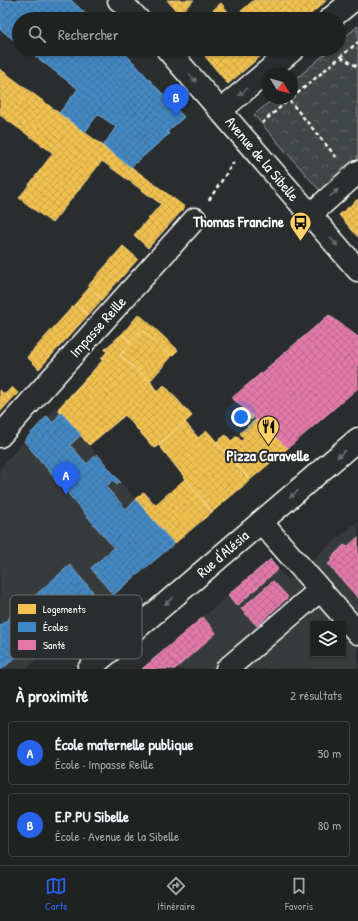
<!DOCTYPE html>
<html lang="fr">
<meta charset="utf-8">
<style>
body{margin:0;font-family:"Patrick Hand",sans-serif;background:#282a2a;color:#f1f3f6}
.controls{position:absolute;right:12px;bottom:12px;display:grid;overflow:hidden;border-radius:4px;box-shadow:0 1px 3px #0004}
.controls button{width:36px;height:36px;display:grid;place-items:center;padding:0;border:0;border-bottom:1px solid #3d3f40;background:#202222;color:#f1f3f6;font:20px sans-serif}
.compass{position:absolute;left:262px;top:68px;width:36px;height:36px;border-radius:50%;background:#202222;box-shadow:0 1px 3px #0004;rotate:127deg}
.you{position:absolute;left:241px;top:417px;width:14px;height:14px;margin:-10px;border:3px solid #fff;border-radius:50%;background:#1a73e8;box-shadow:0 0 0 6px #1a73e833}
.badge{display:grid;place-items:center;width:26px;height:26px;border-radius:50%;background:#2563eb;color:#fff;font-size:13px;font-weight:700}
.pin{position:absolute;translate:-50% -33px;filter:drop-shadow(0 1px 2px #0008)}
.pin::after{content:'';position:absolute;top:21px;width:14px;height:12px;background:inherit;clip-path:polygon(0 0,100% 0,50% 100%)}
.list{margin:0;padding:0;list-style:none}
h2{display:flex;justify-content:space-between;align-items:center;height:52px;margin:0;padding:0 16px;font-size:17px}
h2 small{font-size:13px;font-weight:400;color:#a2a4a5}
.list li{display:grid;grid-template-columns:26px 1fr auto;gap:12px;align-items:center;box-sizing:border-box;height:64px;margin:0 8px 8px;padding:0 8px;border:1px solid #3d3f40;border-radius:4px}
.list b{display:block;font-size:15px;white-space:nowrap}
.list p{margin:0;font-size:13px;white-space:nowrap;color:#a2a4a5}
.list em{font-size:13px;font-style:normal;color:#a2a4a5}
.icon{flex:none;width:22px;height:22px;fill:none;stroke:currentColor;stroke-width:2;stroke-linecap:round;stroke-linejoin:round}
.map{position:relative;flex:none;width:358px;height:669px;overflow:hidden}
.search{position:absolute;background:#202222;box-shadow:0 1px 3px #0004;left:12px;right:12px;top:12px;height:44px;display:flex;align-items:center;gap:10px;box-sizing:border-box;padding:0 14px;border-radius:22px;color:#a2a4a5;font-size:15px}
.sheet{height:196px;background:#202222}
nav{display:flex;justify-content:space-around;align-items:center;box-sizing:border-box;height:56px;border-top:1px solid #3d3f40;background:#202222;font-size:11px;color:#a2a4a5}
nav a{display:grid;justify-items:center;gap:2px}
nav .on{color:#2563eb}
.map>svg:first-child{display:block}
.built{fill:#373a3b;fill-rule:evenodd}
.forest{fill:url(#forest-crowns);stroke:#a0a2a2}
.homes{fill:url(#homes-cross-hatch);stroke:#f6d483}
.schools{fill:url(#schools-cross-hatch);stroke:#79acd6}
.health{fill:url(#health-cross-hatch);stroke:#eba0c2}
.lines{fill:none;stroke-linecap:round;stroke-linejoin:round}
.minor-casing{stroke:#fff;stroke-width:25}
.major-casing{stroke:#fff;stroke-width:25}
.path{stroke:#fff;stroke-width:2.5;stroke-dasharray:4 3;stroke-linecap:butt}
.minor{stroke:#2a2d2e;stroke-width:22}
.major{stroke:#2a2d2e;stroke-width:22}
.oneway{fill:#6a6c6d}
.labels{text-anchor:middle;stroke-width:4;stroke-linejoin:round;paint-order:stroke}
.street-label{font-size:15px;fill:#fff;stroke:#2a2d2e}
.poi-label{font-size:15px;font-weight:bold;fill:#fff;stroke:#2a2d2e;text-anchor:end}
.key{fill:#2a2d2e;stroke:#6a6c6d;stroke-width:1}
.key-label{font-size:11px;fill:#fff}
</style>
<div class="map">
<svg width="358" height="669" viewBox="0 0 358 669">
<defs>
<pattern id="forest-crowns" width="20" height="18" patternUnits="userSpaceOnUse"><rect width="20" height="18" fill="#414445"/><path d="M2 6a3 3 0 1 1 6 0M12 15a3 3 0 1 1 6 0" fill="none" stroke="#5e6061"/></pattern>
<pattern id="homes-cross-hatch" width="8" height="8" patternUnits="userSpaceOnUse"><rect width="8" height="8" fill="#f2c14e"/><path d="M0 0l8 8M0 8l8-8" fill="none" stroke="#c8a44e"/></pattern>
<pattern id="schools-cross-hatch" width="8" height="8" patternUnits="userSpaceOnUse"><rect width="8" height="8" fill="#3f88c5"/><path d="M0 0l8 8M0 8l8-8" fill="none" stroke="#447095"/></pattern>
<pattern id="health-cross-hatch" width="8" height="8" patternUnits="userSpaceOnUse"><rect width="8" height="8" fill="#e377a8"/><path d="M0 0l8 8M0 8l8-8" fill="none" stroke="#b66a8c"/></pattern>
</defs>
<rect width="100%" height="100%" fill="#2a2d2e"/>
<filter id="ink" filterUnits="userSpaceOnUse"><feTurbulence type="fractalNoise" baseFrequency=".025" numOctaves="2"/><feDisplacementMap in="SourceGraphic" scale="8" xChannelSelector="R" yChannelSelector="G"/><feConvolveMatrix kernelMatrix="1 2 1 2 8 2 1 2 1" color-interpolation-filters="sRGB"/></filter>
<g filter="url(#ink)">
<path class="built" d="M 56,407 L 174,544 L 26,669 L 0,669 L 0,468 Z
M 358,521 L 358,669 L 142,669 L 271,559 L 271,561 L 288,580 ZM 313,624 L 343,624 L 343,654 L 313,654 Z"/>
<path class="forest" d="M 358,26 L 358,160 L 321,192 L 254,115 L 274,98 L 292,98 L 292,82 L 331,49 L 339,49 L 339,42 Z"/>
<path class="homes" d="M 167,0 L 194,0 L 179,14 Z
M 254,0 L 327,0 L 305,19 L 203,19 L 221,3 L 233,18 Z
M 199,49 L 269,49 L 228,84 Z
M 0,69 L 185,207 L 148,248 L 134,235 L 161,204 L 102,161 L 52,223 L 19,198 L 53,153 L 0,115 Z
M 358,199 L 358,237 L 339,215 Z
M 123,246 L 138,259 L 102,299 L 88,286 Z
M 89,288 L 102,299 L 88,315 L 75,304 Z
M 75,304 L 88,315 L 39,369 L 27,357 Z
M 139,314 L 178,350 L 172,356 L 142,330 L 131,342 L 122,334 Z
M 142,330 L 172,356 L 150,381 L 120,355 Z
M 122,334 L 131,342 L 120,355 L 150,381 L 157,392 L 164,385 L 192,416 L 185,422 L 198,438 L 207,431 L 250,480 L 212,512 L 159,445 L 154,448 L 125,415 L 89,445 L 58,409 L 103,360 L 101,359 L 107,352 L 105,349 Z
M 122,334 L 131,342 L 120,355 L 150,381 L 157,392 L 164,385 L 192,416 L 154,448 L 125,415 L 89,445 L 58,409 L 103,360 L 101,359 L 107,352 L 105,349 Z
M 12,387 L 18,393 L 11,400 L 5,394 Z
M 0,390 L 11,400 L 0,412 Z
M 244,408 L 254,417 L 251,420 L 240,411 Z
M 256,419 L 288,448 L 250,480 L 216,442 L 226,435 L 231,441 L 237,436 L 241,441 L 244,439 L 240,433 Z
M 185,422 L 198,438 L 207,431 L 250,480 L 212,512 L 159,445 Z
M 185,479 L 212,512 L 174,544 L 135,499 L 144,492 L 155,505 Z"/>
<path class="schools" d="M 0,0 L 71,0 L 91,19 L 19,19 L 19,44 L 0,29 Z
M 26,49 L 121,49 L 184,117 L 167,132 L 169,134 L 131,167 L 103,146 L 116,127 L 98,114 L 85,132 L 59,113 L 78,89 Z
M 61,412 L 81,435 L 70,445 L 87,464 L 97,454 L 120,482 L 117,485 L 113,480 L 106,487 L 126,509 L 136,500 L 174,544 L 113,595 L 91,568 L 114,548 L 24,441 L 47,416 L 53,423 Z
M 70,565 L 93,592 L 2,669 L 0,669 L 0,626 Z"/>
<path class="health" d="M 329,315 L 358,337 L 358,388 L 288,448 L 232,398 Z
M 358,537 L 358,598 L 328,564 L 333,560 L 331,558 L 344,545 L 347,547 Z
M 271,559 L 271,561 L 278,569 L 237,606 L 228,595 Z
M 273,581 L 288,597 L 257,626 L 241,609 Z
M 203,617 L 216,633 L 175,669 L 142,669 Z"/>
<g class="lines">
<defs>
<path id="minor" d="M 119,0 L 138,19
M 330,19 L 353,0
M 167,49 L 358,270
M 221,110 L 294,49
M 310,215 L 358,172
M 0,436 L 195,219
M 261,522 L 358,633
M 227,669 L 320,590"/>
<path id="major" d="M 89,669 L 358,439"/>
</defs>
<use href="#minor" class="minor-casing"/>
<use href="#major" class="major-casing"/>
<path class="path" d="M 341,57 L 358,67
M 292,98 L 358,42
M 289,100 L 337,158
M 262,123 L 291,98
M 209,200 L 234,162"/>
<use href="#minor" class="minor"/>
<use href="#major" class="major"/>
</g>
<defs><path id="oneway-solid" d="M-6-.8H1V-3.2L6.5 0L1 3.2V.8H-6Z"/></defs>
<g class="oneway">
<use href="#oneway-solid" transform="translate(193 78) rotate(49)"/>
<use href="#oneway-solid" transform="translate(243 92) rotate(140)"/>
<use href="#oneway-solid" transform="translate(334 193) rotate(-41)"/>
<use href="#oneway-solid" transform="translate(334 242) rotate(49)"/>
<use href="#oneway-solid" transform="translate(341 454) rotate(139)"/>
<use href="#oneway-solid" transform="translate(294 494) rotate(140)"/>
<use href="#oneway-solid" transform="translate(169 601) rotate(140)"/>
</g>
</g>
<defs>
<symbol id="bus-pin" viewBox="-11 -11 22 30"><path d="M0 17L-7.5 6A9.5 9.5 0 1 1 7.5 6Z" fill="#ffd166" stroke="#2a2d2e"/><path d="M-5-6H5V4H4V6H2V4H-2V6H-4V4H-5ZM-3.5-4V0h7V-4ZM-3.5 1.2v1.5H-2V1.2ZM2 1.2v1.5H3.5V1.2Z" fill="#111"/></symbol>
<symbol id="restaurant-pin" viewBox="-11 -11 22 30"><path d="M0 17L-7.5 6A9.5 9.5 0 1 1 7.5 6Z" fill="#ffd166" stroke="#2a2d2e"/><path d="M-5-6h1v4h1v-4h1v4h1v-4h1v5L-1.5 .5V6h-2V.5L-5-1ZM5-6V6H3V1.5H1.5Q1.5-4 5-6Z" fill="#111"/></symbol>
</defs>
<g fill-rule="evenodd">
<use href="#bus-pin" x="288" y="210" width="25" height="34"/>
<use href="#restaurant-pin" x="256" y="414" width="25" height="34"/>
</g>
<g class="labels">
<g class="street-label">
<text transform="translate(262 159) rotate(50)" y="5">Avenue de la Sibelle</text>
<text transform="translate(98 327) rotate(-48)" y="5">Impasse Reille</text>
<text transform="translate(223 554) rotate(-41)" y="5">Rue d'Alésia</text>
</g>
<g class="poi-label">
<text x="284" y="227">Thomas Francine</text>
<text x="268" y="461" text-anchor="middle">Pizza Caravelle</text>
</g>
</g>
<rect x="10" y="595" width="132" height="64" rx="6" class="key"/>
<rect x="18" y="604" width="18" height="10" fill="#f2c14e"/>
<rect x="18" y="622" width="18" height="10" fill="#3f88c5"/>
<rect x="18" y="640" width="18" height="10" fill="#e377a8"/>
<g class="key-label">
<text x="43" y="613">Logements</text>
<text x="43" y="631">Écoles</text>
<text x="43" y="649">Santé</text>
</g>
</svg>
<div class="controls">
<button><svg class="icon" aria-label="layers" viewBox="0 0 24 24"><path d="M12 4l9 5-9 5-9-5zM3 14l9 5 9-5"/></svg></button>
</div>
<svg class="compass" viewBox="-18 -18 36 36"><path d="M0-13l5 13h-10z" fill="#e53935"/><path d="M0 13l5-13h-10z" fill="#a2a4a5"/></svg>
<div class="you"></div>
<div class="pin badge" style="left:66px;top:495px">A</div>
<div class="pin badge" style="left:176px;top:117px">B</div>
<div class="search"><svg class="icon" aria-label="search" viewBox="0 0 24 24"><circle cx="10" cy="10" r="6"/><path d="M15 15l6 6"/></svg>Rechercher</div>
</div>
<section class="sheet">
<h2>À proximité<small>2 résultats</small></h2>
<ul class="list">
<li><span class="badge">A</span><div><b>École maternelle publique</b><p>École · Impasse Reille</p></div><em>50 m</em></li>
<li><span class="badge">B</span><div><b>E.P.PU Sibelle</b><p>École · Avenue de la Sibelle</p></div><em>80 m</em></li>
</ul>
</section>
<nav>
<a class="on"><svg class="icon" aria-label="map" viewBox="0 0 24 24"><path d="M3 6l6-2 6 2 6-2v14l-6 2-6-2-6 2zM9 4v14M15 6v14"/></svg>Carte</a>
<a><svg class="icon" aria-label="directions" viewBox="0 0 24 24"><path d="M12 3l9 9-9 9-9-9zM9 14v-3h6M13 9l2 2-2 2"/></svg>Itinéraire</a>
<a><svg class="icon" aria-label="saved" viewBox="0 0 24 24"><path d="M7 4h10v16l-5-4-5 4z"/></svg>Favoris</a>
</nav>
